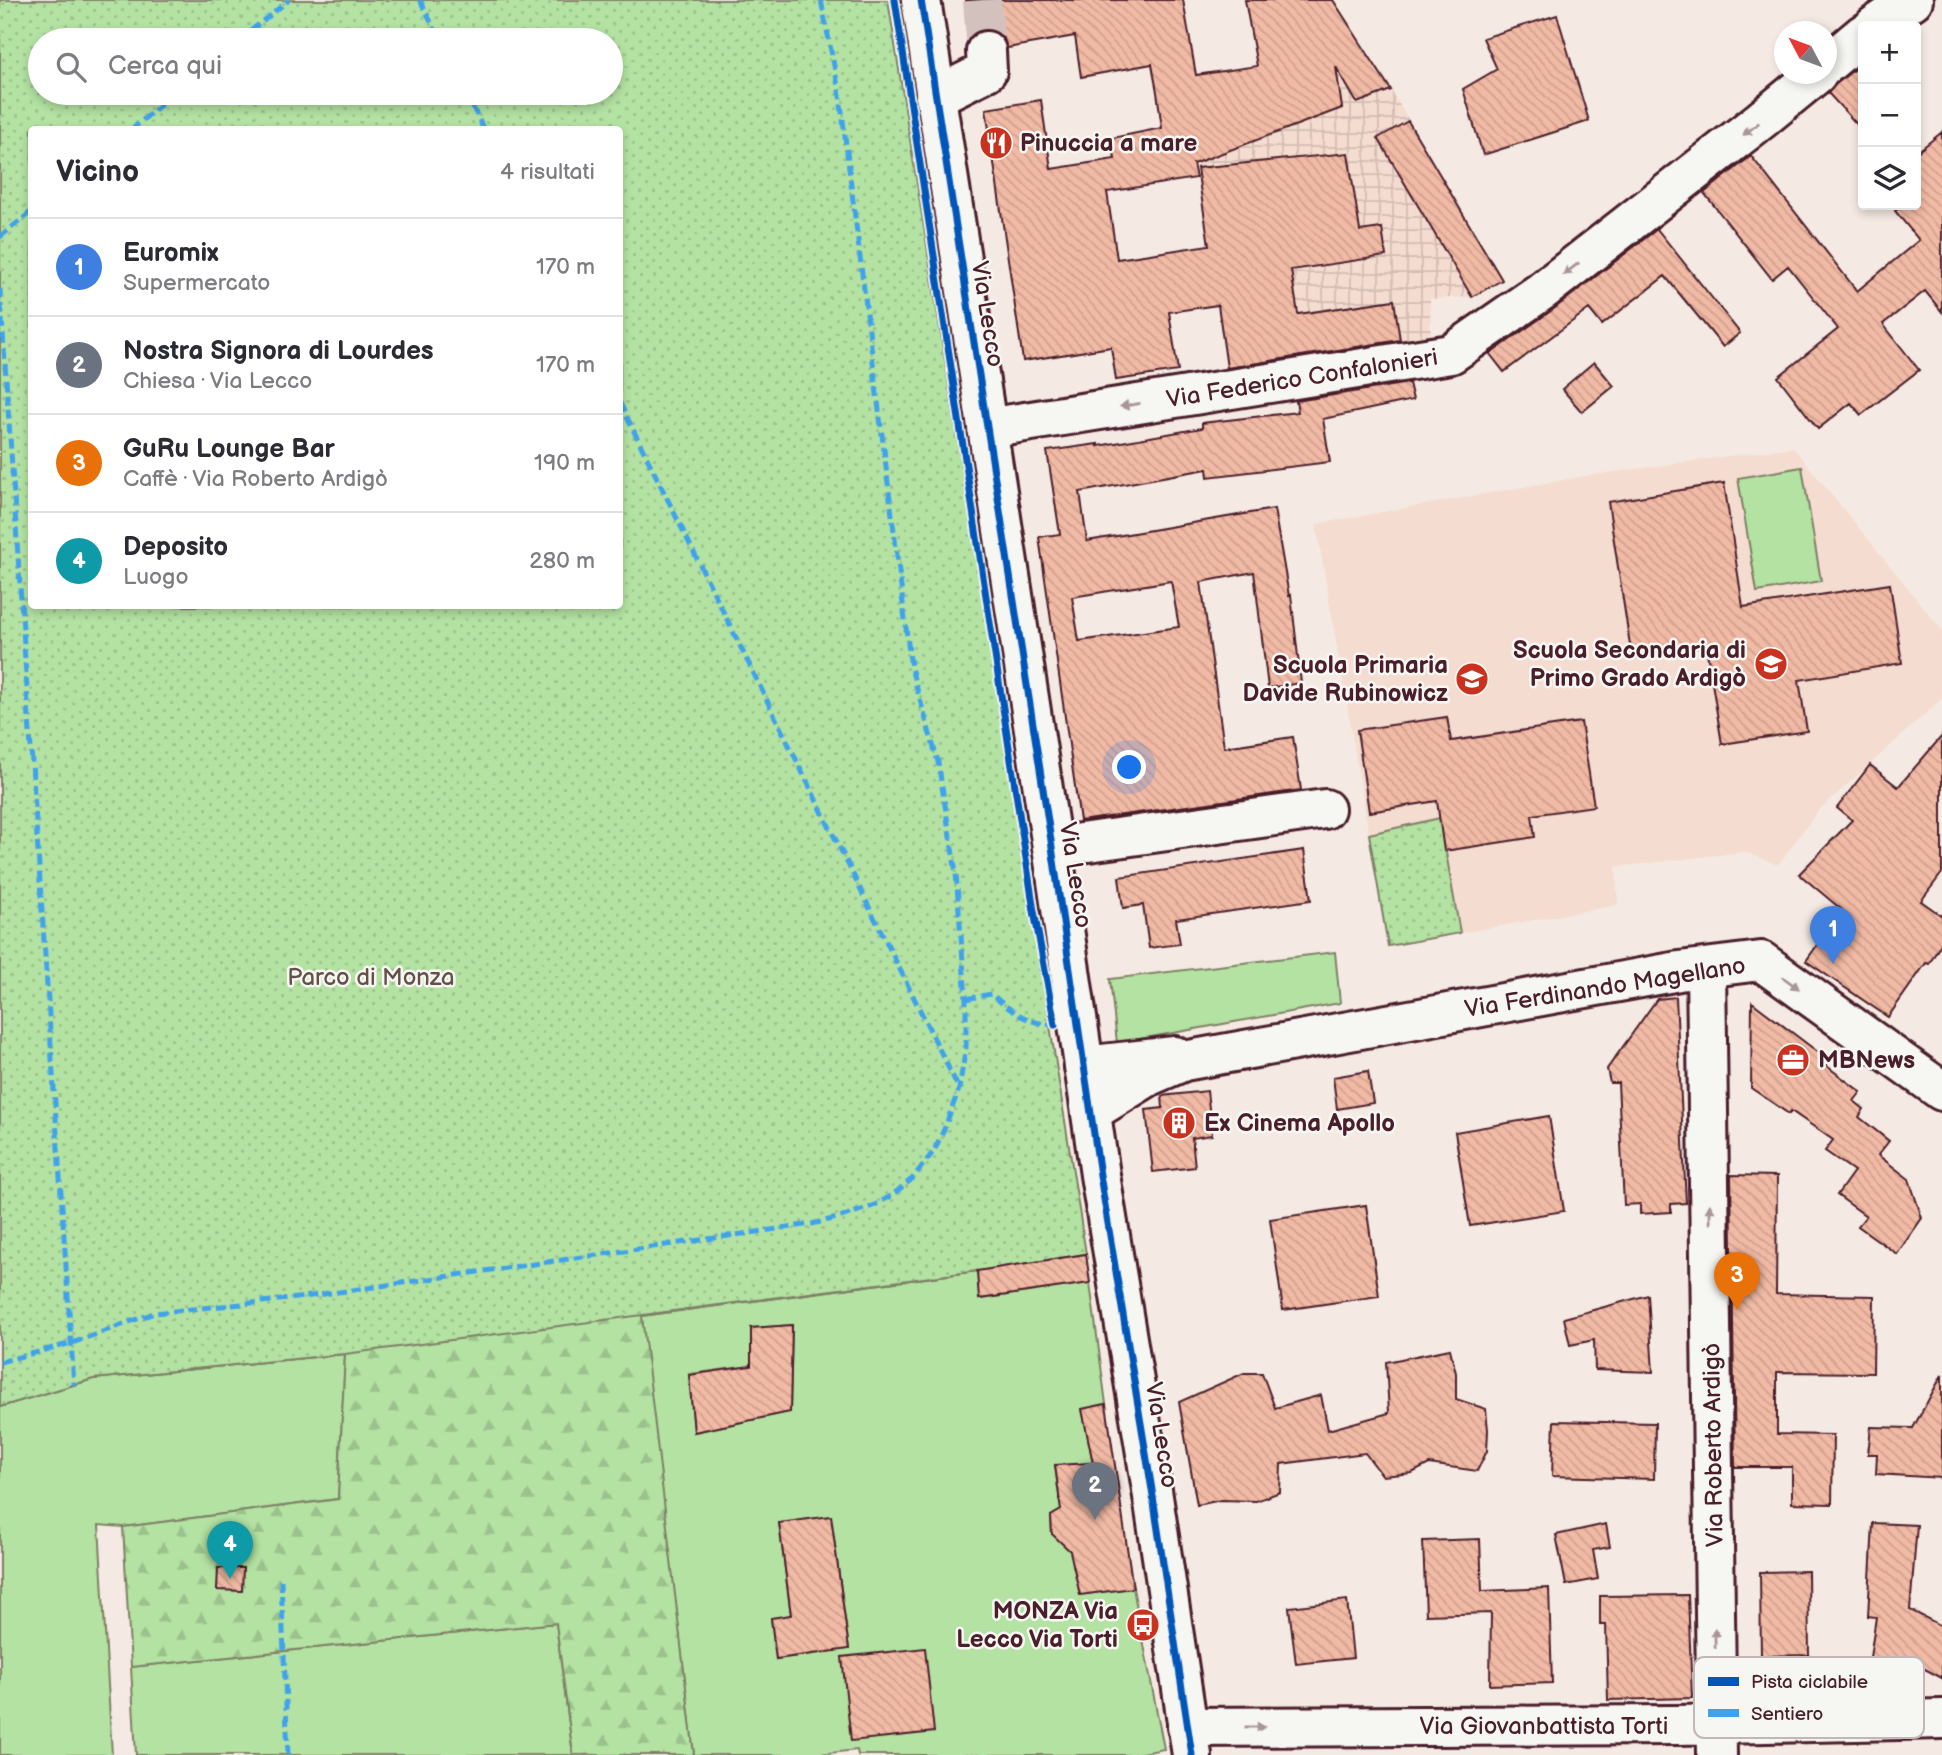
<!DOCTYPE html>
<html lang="it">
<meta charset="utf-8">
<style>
body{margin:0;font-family:"Balsamiq Sans",sans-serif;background:#f2f2f3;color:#2b2b33}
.controls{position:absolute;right:21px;top:21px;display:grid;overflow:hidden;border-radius:7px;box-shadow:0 4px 10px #0003}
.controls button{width:63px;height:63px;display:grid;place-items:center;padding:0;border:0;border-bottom:2px solid #e1e1e2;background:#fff;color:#2b2b33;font:35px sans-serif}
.compass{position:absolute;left:1774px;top:21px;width:63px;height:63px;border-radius:50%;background:#fff;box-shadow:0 4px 10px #0003;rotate:311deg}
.you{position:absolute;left:1130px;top:768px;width:24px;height:24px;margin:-18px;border:5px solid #fff;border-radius:50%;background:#1a73e8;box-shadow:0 0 0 10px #1a73e833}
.badge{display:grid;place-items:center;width:46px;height:46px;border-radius:50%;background:#c8321e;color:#fff;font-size:23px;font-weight:700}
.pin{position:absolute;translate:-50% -58px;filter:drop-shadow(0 2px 4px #0008)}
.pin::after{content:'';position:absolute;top:37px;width:24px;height:21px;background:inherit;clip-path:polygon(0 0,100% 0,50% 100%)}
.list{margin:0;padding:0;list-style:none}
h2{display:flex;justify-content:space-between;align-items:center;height:91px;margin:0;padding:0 28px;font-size:30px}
h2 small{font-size:23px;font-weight:400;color:#7c7c81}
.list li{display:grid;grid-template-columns:46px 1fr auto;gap:21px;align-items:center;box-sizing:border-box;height:98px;padding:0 28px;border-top:2px solid #e1e1e2}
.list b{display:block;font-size:26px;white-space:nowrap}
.list p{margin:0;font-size:23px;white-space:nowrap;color:#7c7c81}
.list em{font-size:23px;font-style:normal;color:#7c7c81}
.icon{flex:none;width:38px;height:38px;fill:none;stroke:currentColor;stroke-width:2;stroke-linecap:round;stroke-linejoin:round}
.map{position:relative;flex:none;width:1942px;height:1755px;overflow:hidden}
.search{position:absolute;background:#fff;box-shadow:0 4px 10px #0003;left:28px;top:28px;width:595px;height:77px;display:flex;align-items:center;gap:18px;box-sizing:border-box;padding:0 24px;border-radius:38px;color:#7c7c81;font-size:26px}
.panel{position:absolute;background:#fff;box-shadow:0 4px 10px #0003;left:28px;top:126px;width:595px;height:483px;border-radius:7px}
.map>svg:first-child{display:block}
.built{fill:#f4dcd0}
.industrial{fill:url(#industrial-grid)}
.green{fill:#b3e2a2;stroke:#7e8066;stroke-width:2;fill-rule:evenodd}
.forest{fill:url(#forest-firs);stroke:#7e8066;stroke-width:2}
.park{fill:url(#park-dots);stroke:#7e8066;stroke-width:2;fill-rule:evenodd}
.building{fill:url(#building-back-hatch);stroke:#4a1f2b;stroke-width:2;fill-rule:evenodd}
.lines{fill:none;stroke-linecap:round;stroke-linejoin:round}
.minor-tunnel{stroke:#d3c1be;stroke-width:38;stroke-dasharray:38 19;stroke-linecap:butt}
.minor-casing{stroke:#4a1f2b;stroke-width:44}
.major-casing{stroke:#4a1f2b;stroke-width:44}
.minor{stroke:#f6f6f2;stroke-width:38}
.major{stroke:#f6f6f2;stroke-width:38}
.quiet{stroke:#40a2eb;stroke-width:5;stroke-dasharray:10 5;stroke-linecap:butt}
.cycleway-casing{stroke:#f6f6f2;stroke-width:11}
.cycleway{stroke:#0057b8;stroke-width:7}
.oneway{fill:#a99598}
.labels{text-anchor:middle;stroke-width:5;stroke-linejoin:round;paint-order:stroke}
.poi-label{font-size:24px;font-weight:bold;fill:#4a1f2b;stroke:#f6f6f2;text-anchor:start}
.street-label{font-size:24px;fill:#4a1f2b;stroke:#f6f6f2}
.park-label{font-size:24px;fill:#645049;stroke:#f6f6f2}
.key{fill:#f6f6f2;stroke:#c2b6b6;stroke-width:2}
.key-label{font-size:19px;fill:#4a1f2b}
</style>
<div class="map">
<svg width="1942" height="1755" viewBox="0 0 1942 1755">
<defs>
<pattern id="industrial-grid" width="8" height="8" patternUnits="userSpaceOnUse" patternTransform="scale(1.75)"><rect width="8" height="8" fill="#f4dcd0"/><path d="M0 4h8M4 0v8" fill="none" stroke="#d3bcb3"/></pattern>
<pattern id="forest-firs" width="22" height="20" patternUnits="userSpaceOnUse" patternTransform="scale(1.75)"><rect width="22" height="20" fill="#b3e2a2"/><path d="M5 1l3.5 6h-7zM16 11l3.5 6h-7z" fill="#9bc18c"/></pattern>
<pattern id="park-dots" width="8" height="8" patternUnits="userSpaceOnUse" patternTransform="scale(1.75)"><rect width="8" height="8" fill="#b3e2a2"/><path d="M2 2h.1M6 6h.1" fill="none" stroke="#9bc18c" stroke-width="1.8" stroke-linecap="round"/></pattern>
<pattern id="building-back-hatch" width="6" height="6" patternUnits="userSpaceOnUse" patternTransform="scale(1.75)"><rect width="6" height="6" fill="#f1baa5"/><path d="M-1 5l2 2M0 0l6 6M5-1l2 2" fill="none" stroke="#d09f8e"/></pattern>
</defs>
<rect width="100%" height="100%" fill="#f5eae3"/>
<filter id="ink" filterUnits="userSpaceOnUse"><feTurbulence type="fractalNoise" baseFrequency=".0143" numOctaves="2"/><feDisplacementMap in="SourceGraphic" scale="14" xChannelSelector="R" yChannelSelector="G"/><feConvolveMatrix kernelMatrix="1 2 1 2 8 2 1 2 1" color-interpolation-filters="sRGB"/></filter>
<g filter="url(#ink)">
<path class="built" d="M 1793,447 L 1942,630 L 1942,699 L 1817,812 L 1778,865 L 1744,852 L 1616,867 L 1618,905 L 1388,946 L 1316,524 L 1585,476 Z"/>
<path class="industrial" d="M 1345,19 L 1391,90 L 1502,280 L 1472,297 L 1430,299 L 1431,341 L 1229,377 L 1194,147 L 1297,51 Z"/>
<path class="green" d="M 1802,467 L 1821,581 L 1757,592 L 1738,478 Z
M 1335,952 L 1340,1003 L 1117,1043 L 1110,979 Z
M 977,1271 L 980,1299 L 1090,1283 L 1106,1404 L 1082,1409 L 1093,1463 L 1055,1466 L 1061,1510 L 1051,1516 L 1052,1534 L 1104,1559 L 1073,1564 L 1080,1595 L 1133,1588 L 1164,1749 L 1131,1755 L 858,1755 L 857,1750 L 810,1755 L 694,1755 L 641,1316 ZM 792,1325 L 790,1412 L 694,1432 L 689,1374 L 751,1366 L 751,1328 ZM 831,1516 L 849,1649 L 776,1659 L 771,1618 L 791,1615 L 779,1523 Z
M 345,1354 L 338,1499 L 123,1527 L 99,1525 L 112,1755 L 0,1755 L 0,1407 L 93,1379 Z
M 556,1623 L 573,1755 L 136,1755 L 131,1667 Z"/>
<path class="forest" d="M 1059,1085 L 1076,1200 L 977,1271 L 642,1316 L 694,1755 L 573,1755 L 556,1623 L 131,1667 L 123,1527 L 338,1499 L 345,1354 L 93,1379 L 0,1407 L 0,1192 Z"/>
<path class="park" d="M 0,0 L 888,0 L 1086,1254 L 977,1271 L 345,1354 L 93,1379 L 0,1407 ZM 40,40 L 611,40 L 611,93 L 40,93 ZM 32,130 L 620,130 L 620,606 L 32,606 Z
M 1440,818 L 1460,933 L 1388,946 L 1369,834 Z"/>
<path class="building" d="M 966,0 L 1183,0 L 1196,75 L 1257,66 L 1245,0 L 1333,0 L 1391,90 L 1357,103 L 1336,67 L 1342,108 L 1193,164 L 1196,178 L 1107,192 L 1117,259 L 1209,245 L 1197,168 L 1348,153 L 1360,231 L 1382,228 L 1386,256 L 1291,270 L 1298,314 L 1394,300 L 1400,340 L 1227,368 L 1218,305 L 1169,312 L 1178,371 L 1116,380 L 1111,347 L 1023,361 L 986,109 L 1041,100 L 1051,169 L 1115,159 L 1112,138 L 1162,128 L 1157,92 L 1152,64 L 1081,77 L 1075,36 L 1007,48 L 1004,39 L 995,31 L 984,29 L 971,36 Z
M 1557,15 L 1589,121 L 1483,155 L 1463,89 L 1497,69 L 1483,38 Z
M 1863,62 L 1863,131 L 1828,93 L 1836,84 Z
M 1408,121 L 1502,280 L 1472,297 L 1378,138 Z
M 1942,132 L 1942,312 L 1925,291 L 1883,324 L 1919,370 L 1861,415 L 1851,403 L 1818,429 L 1778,377 L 1838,329 L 1788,266 L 1772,279 L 1704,193 L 1751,156 L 1857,291 L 1919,240 L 1895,211 L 1903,205 L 1916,205 L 1916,153 Z
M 1657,229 L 1740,333 L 1723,347 L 1665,276 L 1602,325 L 1589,309 L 1504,372 L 1490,354 L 1555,308 Z
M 1594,362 L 1614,386 L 1582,412 L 1562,389 Z
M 1409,383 L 1413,400 L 1323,419 L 1330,462 L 1208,477 L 1207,469 L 1080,492 L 1087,541 L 1274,509 L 1289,596 L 1291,595 L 1301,683 L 1268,688 L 1254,572 L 1201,582 L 1224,747 L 1293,737 L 1301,790 L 1080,821 L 1039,537 L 1060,534 L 1047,451 L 1098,444 L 1098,446 L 1202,428 L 1202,423 L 1298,412 L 1296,401 ZM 1171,581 L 1179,627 L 1079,641 L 1072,597 Z
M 1724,483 L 1743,607 L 1890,584 L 1902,663 L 1799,680 L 1807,731 L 1722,744 L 1706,646 L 1632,658 L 1608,502 Z
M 1447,717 L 1451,741 L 1581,722 L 1594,806 L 1532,815 L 1535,837 L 1444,851 L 1437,801 L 1369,812 L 1357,730 Z
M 1942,736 L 1942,873 L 1921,901 L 1942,916 L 1942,942 L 1929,964 L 1926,963 L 1888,1017 L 1806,961 L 1842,910 L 1799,874 L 1852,820 L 1837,808 L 1870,765 L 1898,787 Z
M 1304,850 L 1311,900 L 1176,919 L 1180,944 L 1149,948 L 1143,905 L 1123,908 L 1119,877 Z
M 1676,997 L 1686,1203 L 1671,1204 L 1671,1212 L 1640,1214 L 1640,1204 L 1624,1205 L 1618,1083 L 1610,1083 L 1607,1069 L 1657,999 Z
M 1752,1002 L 1827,1059 L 1824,1064 L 1861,1092 L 1854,1101 L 1864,1109 L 1859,1117 L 1889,1141 L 1878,1155 L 1909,1179 L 1922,1218 L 1897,1254 L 1858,1226 L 1866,1216 L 1837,1195 L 1854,1171 L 1825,1151 L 1833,1140 L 1791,1111 L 1789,1114 L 1751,1088 Z
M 1368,1071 L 1373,1103 L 1337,1109 L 1333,1077 Z
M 1207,1091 L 1212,1135 L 1192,1138 L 1195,1167 L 1153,1172 L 1146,1110 L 1163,1108 L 1162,1096 Z
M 1549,1116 L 1564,1211 L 1470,1226 L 1455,1132 Z
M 1731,1175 L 1777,1176 L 1776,1294 L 1874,1296 L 1873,1373 L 1777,1372 L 1777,1434 L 1833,1435 L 1832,1504 L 1792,1503 L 1792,1467 L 1735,1467 Z
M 1366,1205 L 1379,1296 L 1283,1310 L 1270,1219 Z
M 1086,1254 L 1090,1283 L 979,1299 L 977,1271 Z
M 1648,1295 L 1653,1372 L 1595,1370 L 1594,1340 L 1570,1345 L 1564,1318 Z
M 792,1325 L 790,1412 L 694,1432 L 689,1375 L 751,1366 L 751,1328 Z
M 1450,1349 L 1456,1373 L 1456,1399 L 1486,1409 L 1488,1430 L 1487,1451 L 1477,1471 L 1429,1464 L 1412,1473 L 1383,1476 L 1365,1453 L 1281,1464 L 1280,1492 L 1256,1501 L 1221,1500 L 1197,1505 L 1179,1402 L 1244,1373 L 1262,1373 L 1275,1408 L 1321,1395 L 1328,1430 L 1389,1413 L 1386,1362 Z
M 1942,1375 L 1942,1478 L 1876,1474 L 1877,1454 L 1868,1454 L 1871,1427 L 1913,1428 Z
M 1106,1404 L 1133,1588 L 1080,1595 L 1070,1551 L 1052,1534 L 1051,1516 L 1061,1510 L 1055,1465 L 1093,1463 L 1082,1409 Z
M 1554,1421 L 1655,1423 L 1654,1479 L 1552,1476 Z
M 831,1516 L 849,1649 L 776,1659 L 771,1618 L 791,1615 L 779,1523 Z
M 1873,1523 L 1917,1525 L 1910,1610 L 1942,1626 L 1942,1678 L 1921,1667 L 1869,1664 L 1876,1617 L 1868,1616 Z
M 1606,1524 L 1610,1547 L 1593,1550 L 1598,1579 L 1566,1585 L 1556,1535 Z
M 1480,1539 L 1482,1591 L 1549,1588 L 1552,1683 L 1490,1685 L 1491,1613 L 1426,1615 L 1423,1541 Z
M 218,1568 L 243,1568 L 242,1591 L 217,1590 Z
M 1808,1571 L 1809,1655 L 1761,1656 L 1760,1572 Z
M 1688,1595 L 1692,1698 L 1608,1700 L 1606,1625 L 1600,1625 L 1600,1596 Z
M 1347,1600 L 1353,1658 L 1296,1664 L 1289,1607 Z
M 925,1648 L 934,1732 L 851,1741 L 842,1657 Z"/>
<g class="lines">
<path class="minor-tunnel" d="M 982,0 L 986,51"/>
<defs>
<path id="minor" d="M 1874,26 L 1913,0
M 1826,65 L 1863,34
M 935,97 L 987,71 L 986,51
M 987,428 L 1451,354 L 1542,291 L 1761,120 L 1817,74
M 1052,847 L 1325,809
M 1706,968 L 1717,1755
M 1084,1066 L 1175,1056
M 1091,1112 L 1149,1076 L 1184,1061 L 1679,971 L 1761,961 L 1942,1091
M 1187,1727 L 1678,1725 L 1942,1719"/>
<path id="major" d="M 921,0 L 1052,847 L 1100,1175 L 1152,1490 L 1192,1755"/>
</defs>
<use href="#minor" class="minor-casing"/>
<use href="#major" class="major-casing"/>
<use href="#minor" class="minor"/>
<use href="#major" class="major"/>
<path class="quiet" d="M 420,0 L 440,40
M 239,40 L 289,0
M 466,93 L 484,130
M 131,130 L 175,93
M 0,237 L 32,211
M 0,289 L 74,1385
M 620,403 L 959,1089
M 966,999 L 991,994 C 1011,1011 1033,1028 1061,1024
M 0,1362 L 72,1343 L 154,1313 L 290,1299 L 812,1224 L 841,1217 L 873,1206 L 891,1196 L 912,1179 L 934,1151 L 945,1127 L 959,1089 L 966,1047 L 966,999 L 956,873 L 938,762 L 911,668 L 840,96 L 821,0
M 281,1580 L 288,1755"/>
<defs>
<path id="cycleway" d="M 895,0 L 1034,911 L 1055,1025
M 921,0 L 1052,847 L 1100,1175 L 1152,1490 L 1192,1755"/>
</defs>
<use href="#cycleway" class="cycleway-casing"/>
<use href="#cycleway" class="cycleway"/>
</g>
<defs><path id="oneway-solid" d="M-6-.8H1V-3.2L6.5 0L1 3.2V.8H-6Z" transform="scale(1.75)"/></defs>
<g class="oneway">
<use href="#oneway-solid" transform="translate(1751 129) rotate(142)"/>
<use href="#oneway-solid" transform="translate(1571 269) rotate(142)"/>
<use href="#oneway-solid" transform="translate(1130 405) rotate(171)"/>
<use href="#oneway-solid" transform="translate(1791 983) rotate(36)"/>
<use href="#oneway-solid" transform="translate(1710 1214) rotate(-91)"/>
<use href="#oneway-solid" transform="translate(1715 1638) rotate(-91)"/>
<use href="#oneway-solid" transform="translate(1255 1727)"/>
</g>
</g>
<defs>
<symbol id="restaurant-disc" viewBox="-11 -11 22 22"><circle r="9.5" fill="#c8321e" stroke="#f6f6f2"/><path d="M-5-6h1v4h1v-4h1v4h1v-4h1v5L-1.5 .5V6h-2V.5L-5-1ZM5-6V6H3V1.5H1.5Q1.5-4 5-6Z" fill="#fff"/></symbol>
<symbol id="school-disc" viewBox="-11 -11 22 22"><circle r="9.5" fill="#c8321e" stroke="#f6f6f2"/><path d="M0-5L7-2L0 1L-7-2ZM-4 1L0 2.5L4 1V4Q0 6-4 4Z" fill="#fff"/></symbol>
<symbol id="office-disc" viewBox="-11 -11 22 22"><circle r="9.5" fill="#c8321e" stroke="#f6f6f2"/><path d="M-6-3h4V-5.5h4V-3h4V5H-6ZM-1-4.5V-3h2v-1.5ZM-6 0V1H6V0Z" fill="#fff"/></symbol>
<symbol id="building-disc" viewBox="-11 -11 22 22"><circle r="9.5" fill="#c8321e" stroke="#f6f6f2"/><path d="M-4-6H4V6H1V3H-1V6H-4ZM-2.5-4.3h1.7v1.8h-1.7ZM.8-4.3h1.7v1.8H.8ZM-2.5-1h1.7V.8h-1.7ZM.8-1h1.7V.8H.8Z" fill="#fff"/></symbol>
<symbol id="bus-disc" viewBox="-11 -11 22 22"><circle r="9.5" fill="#c8321e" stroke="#f6f6f2"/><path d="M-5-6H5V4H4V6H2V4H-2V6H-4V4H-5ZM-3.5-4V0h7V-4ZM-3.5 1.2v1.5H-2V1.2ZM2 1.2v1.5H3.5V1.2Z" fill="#fff"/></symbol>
</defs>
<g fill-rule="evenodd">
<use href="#restaurant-disc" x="977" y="124" width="38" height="38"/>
<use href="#school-disc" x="1752" y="645" width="38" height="38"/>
<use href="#school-disc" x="1453" y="660" width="38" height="38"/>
<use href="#office-disc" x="1774" y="1041" width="38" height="38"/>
<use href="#building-disc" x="1160" y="1104" width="38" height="38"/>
<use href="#bus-disc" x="1124" y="1606" width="38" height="38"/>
</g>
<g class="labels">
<g class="poi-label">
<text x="1020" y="151">Pinuccia a mare</text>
<text x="1746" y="658" text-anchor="end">Scuola Secondaria di<tspan x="1746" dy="28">Primo Grado Ardigò</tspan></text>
<text x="1448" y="673" text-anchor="end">Scuola Primaria<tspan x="1448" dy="28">Davide Rubinowicz</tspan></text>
<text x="1818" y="1068">MBNews</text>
<text x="1204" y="1131">Ex Cinema Apollo</text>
<text x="1118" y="1619" text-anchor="end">MONZA Via<tspan x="1118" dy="28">Lecco Via Torti</tspan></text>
</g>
<g class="street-label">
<text transform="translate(988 314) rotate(81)" y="8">Via Lecco</text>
<text transform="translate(1302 378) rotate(-9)" y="8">Via Federico Confalonieri</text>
<text transform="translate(1076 875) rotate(81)" y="8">Via Lecco</text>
<text transform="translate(1605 987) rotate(-9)" y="8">Via Ferdinando Magellano</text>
<text transform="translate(1162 1435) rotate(81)" y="8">Via Lecco</text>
<text transform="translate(1713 1445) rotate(-91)" y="8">Via Roberto Ardigò</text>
<text x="1544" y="1734">Via Giovanbattista Torti</text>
</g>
<g class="park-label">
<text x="371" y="985">Parco di Monza</text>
</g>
</g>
<rect x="1694" y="1657" width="230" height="81" rx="10" class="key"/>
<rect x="1708" y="1677" width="31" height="9" fill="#0057b8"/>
<rect x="1708" y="1709" width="31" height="8" fill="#40a2eb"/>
<g class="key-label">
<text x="1751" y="1688">Pista ciclabile</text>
<text x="1751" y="1720">Sentiero</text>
</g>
</svg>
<div class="controls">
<button>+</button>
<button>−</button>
<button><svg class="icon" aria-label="layers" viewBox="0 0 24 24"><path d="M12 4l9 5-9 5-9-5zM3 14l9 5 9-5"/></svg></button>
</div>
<svg class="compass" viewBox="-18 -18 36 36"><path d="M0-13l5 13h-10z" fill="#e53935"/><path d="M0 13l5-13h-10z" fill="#7c7c81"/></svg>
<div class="you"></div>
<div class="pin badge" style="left:1833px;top:964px;background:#3f7fe0">1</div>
<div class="pin badge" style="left:1095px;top:1520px;background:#6b7280">2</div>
<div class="pin badge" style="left:1737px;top:1310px;background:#e8710a">3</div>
<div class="pin badge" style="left:230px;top:1579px;background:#0f9aa8">4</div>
<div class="search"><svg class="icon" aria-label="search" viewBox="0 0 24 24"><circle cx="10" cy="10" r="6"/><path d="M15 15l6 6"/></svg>Cerca qui</div>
<section class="panel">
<h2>Vicino<small>4 risultati</small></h2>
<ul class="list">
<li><span class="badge" style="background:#3f7fe0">1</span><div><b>Euromix</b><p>Supermercato</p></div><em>170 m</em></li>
<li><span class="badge" style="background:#6b7280">2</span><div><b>Nostra Signora di Lourdes</b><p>Chiesa · Via Lecco</p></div><em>170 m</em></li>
<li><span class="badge" style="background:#e8710a">3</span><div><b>GuRu Lounge Bar</b><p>Caffè · Via Roberto Ardigò</p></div><em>190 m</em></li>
<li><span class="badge" style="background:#0f9aa8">4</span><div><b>Deposito</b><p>Luogo</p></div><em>280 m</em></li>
</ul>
</section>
</div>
